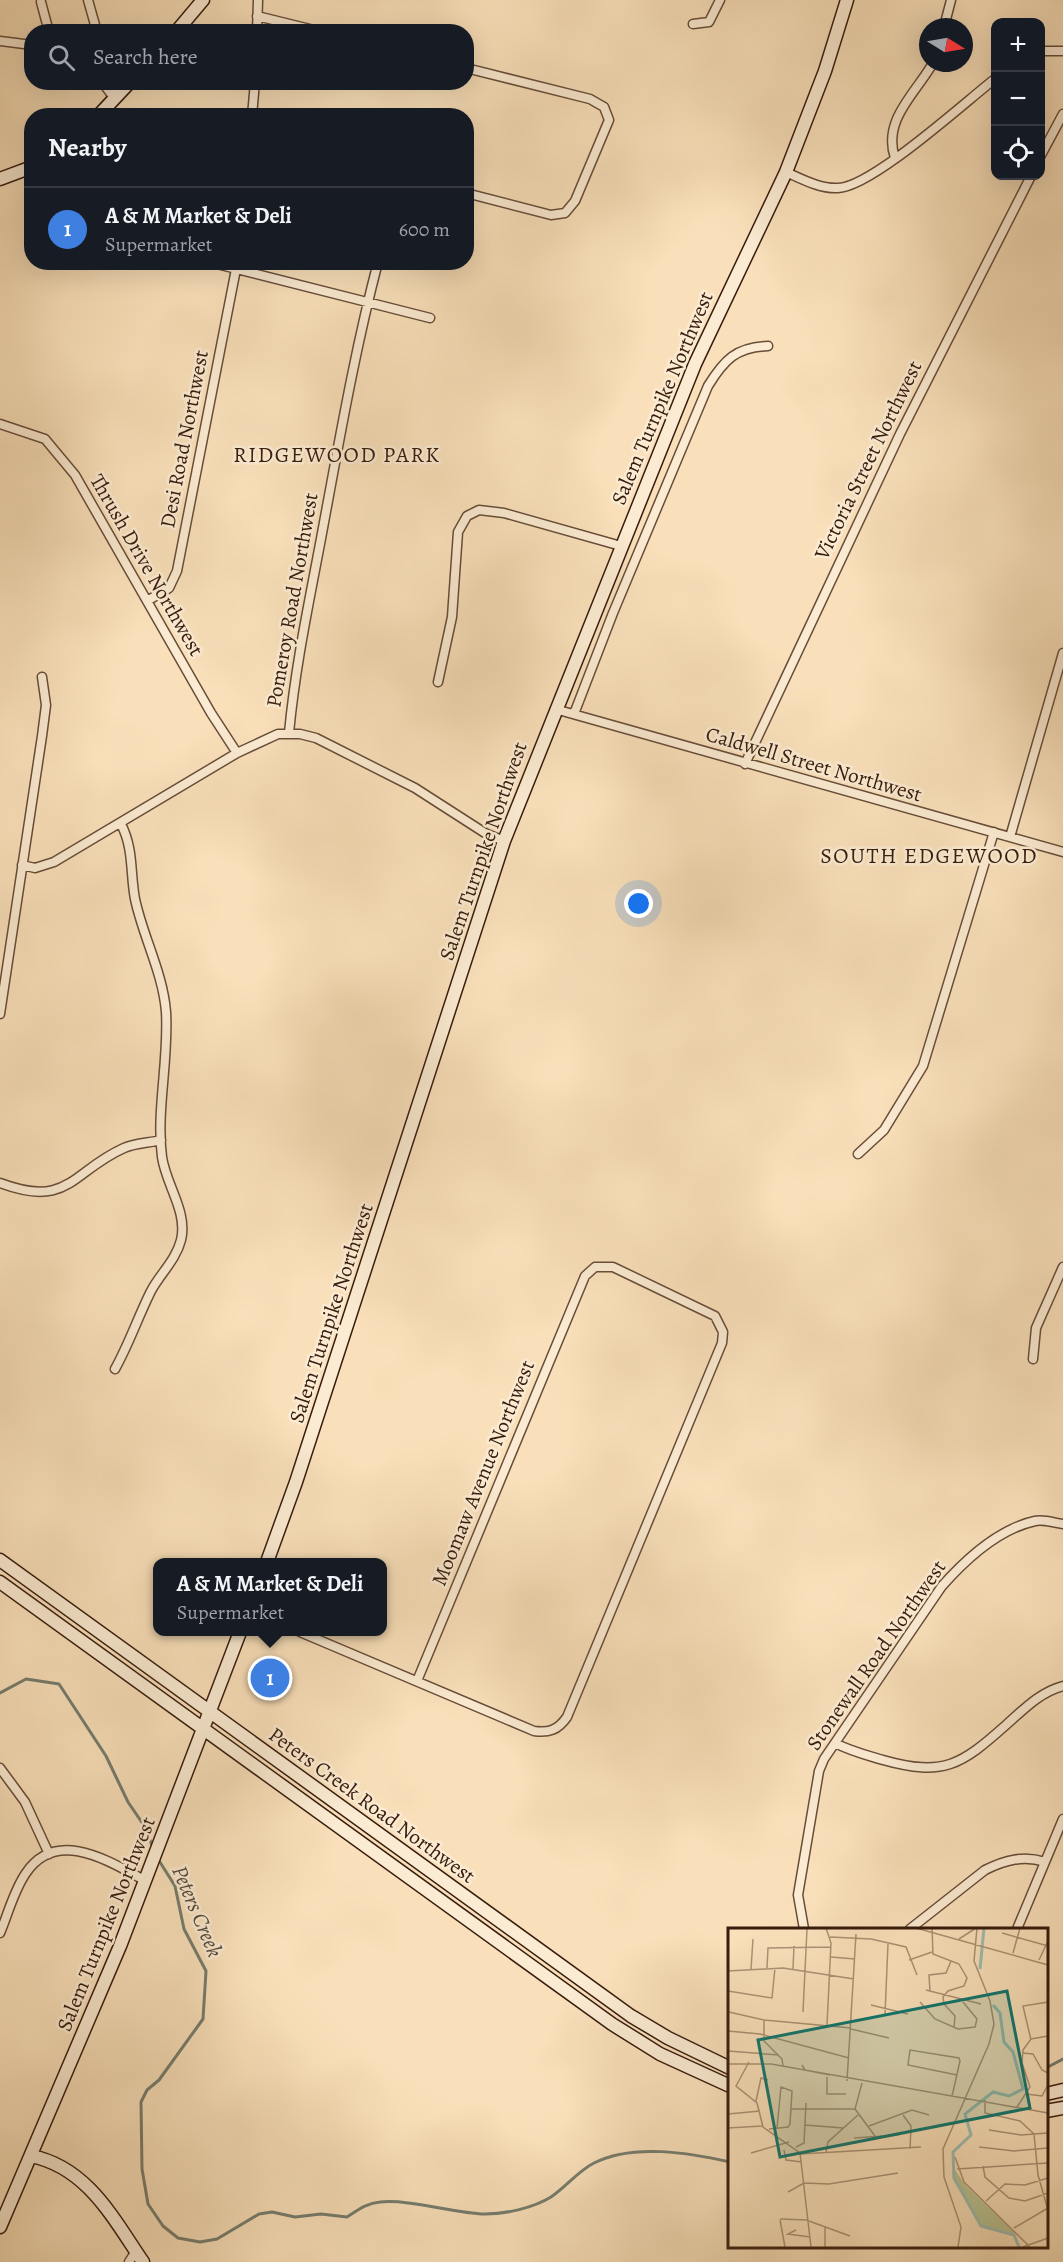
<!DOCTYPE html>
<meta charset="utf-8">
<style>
body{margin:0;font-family:Alegreya,serif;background:#20242c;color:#f1f3f6}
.controls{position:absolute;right:18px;top:18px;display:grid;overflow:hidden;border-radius:12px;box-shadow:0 6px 24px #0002}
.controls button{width:54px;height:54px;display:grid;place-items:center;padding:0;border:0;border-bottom:2px solid #363941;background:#171b24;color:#f1f3f6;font:30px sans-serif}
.compass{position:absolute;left:919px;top:18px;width:54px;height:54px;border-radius:50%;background:#171b24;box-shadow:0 6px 24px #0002;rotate:101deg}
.you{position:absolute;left:639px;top:904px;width:21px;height:21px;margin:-15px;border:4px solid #fff;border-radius:50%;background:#1a73e8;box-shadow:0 0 0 9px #1a73e833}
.badge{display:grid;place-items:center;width:39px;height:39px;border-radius:50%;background:#c59692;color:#fff;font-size:20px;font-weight:700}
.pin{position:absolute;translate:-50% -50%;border:3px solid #fff;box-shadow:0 2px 6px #0006}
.popup{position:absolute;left:153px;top:1558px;width:234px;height:78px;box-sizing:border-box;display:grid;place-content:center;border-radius:12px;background:#171b24;filter:drop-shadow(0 2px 4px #0005);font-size:20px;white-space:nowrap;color:#9ea1a6}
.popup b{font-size:22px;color:#f1f3f6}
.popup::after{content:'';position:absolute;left:50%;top:100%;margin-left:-12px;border:12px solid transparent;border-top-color:#171b24}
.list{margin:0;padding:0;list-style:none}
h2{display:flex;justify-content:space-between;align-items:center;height:78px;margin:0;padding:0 24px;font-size:26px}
h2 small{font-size:20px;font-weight:400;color:#9ea1a6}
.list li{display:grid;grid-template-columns:39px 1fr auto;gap:18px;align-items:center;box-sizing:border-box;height:84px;padding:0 24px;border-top:2px solid #363941}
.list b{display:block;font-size:22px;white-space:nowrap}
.list p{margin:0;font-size:20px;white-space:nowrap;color:#9ea1a6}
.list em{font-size:20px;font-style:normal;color:#9ea1a6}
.icon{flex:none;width:33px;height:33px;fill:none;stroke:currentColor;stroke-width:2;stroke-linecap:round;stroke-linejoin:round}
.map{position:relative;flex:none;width:1063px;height:2262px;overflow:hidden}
.search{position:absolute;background:#171b24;box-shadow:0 6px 24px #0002;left:24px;top:24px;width:450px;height:66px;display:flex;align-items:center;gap:15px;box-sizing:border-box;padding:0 21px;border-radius:24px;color:#9ea1a6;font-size:22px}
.panel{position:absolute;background:#171b24;box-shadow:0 6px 24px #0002;left:24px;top:108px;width:450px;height:162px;border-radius:24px}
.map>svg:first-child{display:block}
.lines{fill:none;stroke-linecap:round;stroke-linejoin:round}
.stream{stroke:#757d6f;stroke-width:3}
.street-casing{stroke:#684d39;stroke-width:11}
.secondary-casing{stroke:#371c0e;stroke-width:15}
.street{stroke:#fbebd2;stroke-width:8}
.secondary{stroke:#fbebd2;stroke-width:12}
.labels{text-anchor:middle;stroke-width:5;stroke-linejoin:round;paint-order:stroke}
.street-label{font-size:21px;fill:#371c0e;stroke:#fbebd2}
.neighbourhood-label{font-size:22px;letter-spacing:1.5px;fill:#371c0e;stroke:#fbebd2}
.water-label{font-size:22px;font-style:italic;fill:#564c3f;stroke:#fbebd2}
.inset-river{fill:none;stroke:#9ebdb0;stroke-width:3}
.inset-road{fill:none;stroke:#ab9275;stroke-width:1.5}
.view{fill:#0f766e;fill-opacity:0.15;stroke:#0f766e;stroke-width:3}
.inset-edge{fill:none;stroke:#371c0e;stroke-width:3}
</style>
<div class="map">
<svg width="1063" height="2262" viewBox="0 0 1063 2262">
<rect width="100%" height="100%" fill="#f9e0ba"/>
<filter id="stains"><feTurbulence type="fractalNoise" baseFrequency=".00333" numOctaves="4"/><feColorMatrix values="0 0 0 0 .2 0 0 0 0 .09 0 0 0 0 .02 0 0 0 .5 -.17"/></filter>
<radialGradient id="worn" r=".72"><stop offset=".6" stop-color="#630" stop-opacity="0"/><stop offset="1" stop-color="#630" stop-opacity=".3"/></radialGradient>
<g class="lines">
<path class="stream" d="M 0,1693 L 26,1679 L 59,1684 L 106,1756 L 128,1802 L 145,1827 L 153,1848
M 158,1859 L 175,1886 L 184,1929 L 206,1971 L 203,2019 L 159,2080 L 147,2090 L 141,2102 L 142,2169 L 148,2204 L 163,2226 L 178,2238 L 200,2242 L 217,2239 L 259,2214 L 272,2212 L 295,2217 L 321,2214 L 347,2217 C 358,2210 367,2203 380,2202 C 410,2199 453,2213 485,2214 C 506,2214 533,2208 551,2197 C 566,2187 578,2171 594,2163 C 633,2143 690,2153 730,2162
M 1046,2068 L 1063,2059"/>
<defs>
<path id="street" d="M 88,0 L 97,32
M 41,2 L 49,32
M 257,16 L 322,32
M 693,24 L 709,22 L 720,0
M 944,27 L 951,0
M 257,32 L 258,0
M 0,41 L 32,45
M 1040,51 L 1063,51
M 466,68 L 590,99 L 604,107 L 609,120 L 575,201 L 565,213 L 551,215 L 466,193
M 102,82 L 115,99
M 112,82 L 115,99
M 252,116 L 255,82
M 1040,157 L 1063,114
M 895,158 C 882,120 916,93 933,63
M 786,172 C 802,179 820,189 838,188 C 872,187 965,102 996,78
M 209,262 L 430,318
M 0,424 L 45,439 L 75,475 L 211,713 L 237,753
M 147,601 L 169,588 L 177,571 L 236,269
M 438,682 L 452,617 L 458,532 L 467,516 L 479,510 L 504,513 L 621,546
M 555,709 L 1063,852
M 574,714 L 613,613 L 708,386 C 724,360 736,347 768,346
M 289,733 C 296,659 312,589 325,517 C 341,431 356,346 378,262
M 745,764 L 900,434 L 1031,176
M 1010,837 L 1063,653
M 22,865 L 35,868 L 54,862 L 237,753 L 278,734 L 300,734 L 316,738 L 415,788 L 485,833 L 504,841
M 0,1014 L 42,736 L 46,705 L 42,677
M 858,1154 L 884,1130 L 923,1066 L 994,832
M 0,1183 C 69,1209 72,1171 124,1148 C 135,1143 149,1143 161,1140
M 1033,1359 L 1036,1328 L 1063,1267
M 115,1369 C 129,1344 138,1317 151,1291 C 160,1274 176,1260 181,1240 C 188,1212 166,1185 162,1157 C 156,1110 169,1060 166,1012 C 163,973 143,937 135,899 C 130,873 134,849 121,824
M 300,1632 L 534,1731 C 549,1733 558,1730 567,1717 L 722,1343 L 723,1332 L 715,1316 L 613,1267 L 595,1267 L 585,1276 L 417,1681
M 835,1743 C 850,1751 866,1755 883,1760 C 944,1777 961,1765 1006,1725 C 1024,1709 1040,1692 1063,1686
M 0,1768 L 25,1802 L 49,1854
M 804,1929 L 798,1895 L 819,1771 L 824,1759 L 942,1586 C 966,1559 998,1529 1035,1521 C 1044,1519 1054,1523 1063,1524
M 910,1929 L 985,1870 C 1005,1860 1024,1855 1045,1862
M 1017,1929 L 1063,1819
M 0,1933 C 8,1914 14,1890 26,1873 C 57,1827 110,1862 146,1881
M 129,2262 L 136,2251"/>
<path id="secondary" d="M 176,32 L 203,0
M 98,116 L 130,82
M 0,179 L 32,167
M 0,1560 L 631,2016 L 668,2038 L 730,2068
M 267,1562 L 296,1482 L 504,841 L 695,364 L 786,172 L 825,71 L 847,0
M 0,1582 L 612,2024 L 660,2054 L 730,2086
M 1046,2094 L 1063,2090
M 1046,2111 L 1063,2108
M 31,2156 C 87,2167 113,2218 143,2262
M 0,2227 L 120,1946 L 240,1632"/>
</defs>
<use href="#street" class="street-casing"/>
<use href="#secondary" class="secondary-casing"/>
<use href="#street" class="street"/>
<use href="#secondary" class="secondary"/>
</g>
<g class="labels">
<g class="street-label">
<text transform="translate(662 398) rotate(-67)" y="7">Salem Turnpike Northwest</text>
<text transform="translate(184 439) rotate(-79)" y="7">Desi Road Northwest</text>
<text transform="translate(868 460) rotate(-64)" y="7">Victoria Street Northwest</text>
<text transform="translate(147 565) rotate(60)" y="7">Thrush Drive Northwest</text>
<text transform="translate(292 600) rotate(-80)" y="7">Pomeroy Road Northwest</text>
<text transform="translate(814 764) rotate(16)" y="7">Caldwell Street Northwest</text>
<text transform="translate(483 851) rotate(-71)" y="7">Salem Turnpike Northwest</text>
<text transform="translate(331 1313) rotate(-72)" y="7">Salem Turnpike Northwest</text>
<text transform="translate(483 1473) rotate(-68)" y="7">Moomaw Avenue Northwest</text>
<text transform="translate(876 1655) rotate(-55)" y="7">Stonewall Road Northwest</text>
<text transform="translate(372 1805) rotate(36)" y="7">Peters Creek Road Northwest</text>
<text transform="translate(106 1924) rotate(-68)" y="7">Salem Turnpike Northwest</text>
</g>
<g class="neighbourhood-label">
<text x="337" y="462">RIDGEWOOD PARK</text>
<text x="929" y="863">SOUTH EDGEWOOD</text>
</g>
<g class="water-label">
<text transform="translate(198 1911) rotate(67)" y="8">Peters Creek</text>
</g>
</g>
<g transform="translate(728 1928)">
<rect width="320" height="320" fill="#f9e0ba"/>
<path d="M 227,242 L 238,258 L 288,306 L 253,298 L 227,252 Z" fill="#b9c393"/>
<path class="inset-river" d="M 252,41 L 256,0M 265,77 L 272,85 L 276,114 L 285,124 L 295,161 L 281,168 L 265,164 L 237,186 L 243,207 L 225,224 L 226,250 L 253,298 L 286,307 L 291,319"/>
<path class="inset-road" d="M 98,0 L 103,15 L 99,97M 188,0 L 320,37M 204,0 L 205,26 L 231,36 L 239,50 L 236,58 L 220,63 L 215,69 L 216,76 L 227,88 L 226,100M 274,5 L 320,18M 102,9 L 143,11 L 178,19 L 189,47M 231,11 L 248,0M 285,25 L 292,0M 103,29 L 127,31M 181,32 L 204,24M 311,32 L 320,13M 39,40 L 40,20 L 103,19M 23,41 L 25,11M 65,41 L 66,18M 0,43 L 55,40 L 126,51M 198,62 L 253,76M 0,63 L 44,70 L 47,40M 202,63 L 201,47 L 218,45 L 223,33M 192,74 L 207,91 L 230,101 L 247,99 L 249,91 L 235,74M 143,77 L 180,86M 1,84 L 36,92 L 123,100M 75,84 L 79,1M 157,86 L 160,16M 36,92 L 36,113 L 54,131 L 55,138M 123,101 L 161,110M 0,103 L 32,106 L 121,130M 303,112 L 295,78 L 320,74M 0,123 L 51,127M 294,125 L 305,126 L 314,142 L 320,145M 21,134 L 8,158 L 29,175 L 35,199 L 72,225 L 83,319M 0,136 L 43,136 L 320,185M 74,137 L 77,142 L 102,147M 99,149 L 99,166 L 118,166M 119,153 L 128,6M 134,155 L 127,181 L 147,208M 298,166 L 314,168 L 320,157M 224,167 L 225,164 L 232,133 L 231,130 L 182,122 L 180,137 L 229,147M 257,172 L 257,185 L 292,193 L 306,206 L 310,247 L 320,282M 28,173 L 33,150 L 40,152M 289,179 L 302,159 L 294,135 L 295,122 L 303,111 L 320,108M 63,181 L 127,181M 0,186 L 32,183M 175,187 L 183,198 L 182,221M 77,197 L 115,200M 141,198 L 184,182 L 201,187M 0,200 L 34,198M 41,201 L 60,199 L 62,196 L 64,163 L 53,159 L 49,200M 261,202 L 293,207 L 320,205M 126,210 L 171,207M 68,219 L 76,215 L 78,175M 251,219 L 286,223 L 320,220M 56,222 L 58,232 L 74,234M 98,224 L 100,214 L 130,187M 23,225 L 61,214M 72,226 L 193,219M 227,229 L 236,254 L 302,319M 255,238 L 257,249 L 281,270 L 297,273 L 320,265M 229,241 L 320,235M 60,264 L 76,255 L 101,256 L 170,245M 258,273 L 277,256 L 297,257 L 320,250M 52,291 L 80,292M 52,292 L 57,319M 81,293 L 122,308M 97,298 L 97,319M 286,300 L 320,280M 68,302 L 60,306 L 82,309M 230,319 L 233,299 L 216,249 L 215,221 L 261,116 L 266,96 L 262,73 L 246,33 L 249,0M 295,319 L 320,310"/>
<path class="view" d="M 279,63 L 302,180 L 52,229 L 30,112 Z"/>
<rect width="320" height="320" class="inset-edge"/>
</g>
<rect width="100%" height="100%" filter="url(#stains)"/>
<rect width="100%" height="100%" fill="url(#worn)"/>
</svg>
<div class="controls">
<button>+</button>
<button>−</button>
<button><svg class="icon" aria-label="locate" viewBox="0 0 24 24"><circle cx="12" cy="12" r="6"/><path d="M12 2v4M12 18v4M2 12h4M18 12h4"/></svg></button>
</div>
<svg class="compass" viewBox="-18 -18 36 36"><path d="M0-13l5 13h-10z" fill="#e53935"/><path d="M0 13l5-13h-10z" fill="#9ea1a6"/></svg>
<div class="you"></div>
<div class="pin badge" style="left:270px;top:1678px;background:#3f7fe0">1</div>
<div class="popup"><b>A &amp; M Market &amp; Deli</b>Supermarket</div>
<div class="search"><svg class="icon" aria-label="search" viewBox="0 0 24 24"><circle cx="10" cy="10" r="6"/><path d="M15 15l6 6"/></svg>Search here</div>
<section class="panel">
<h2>Nearby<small></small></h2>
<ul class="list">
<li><span class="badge" style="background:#3f7fe0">1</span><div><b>A &amp; M Market &amp; Deli</b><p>Supermarket</p></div><em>600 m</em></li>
</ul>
</section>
</div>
